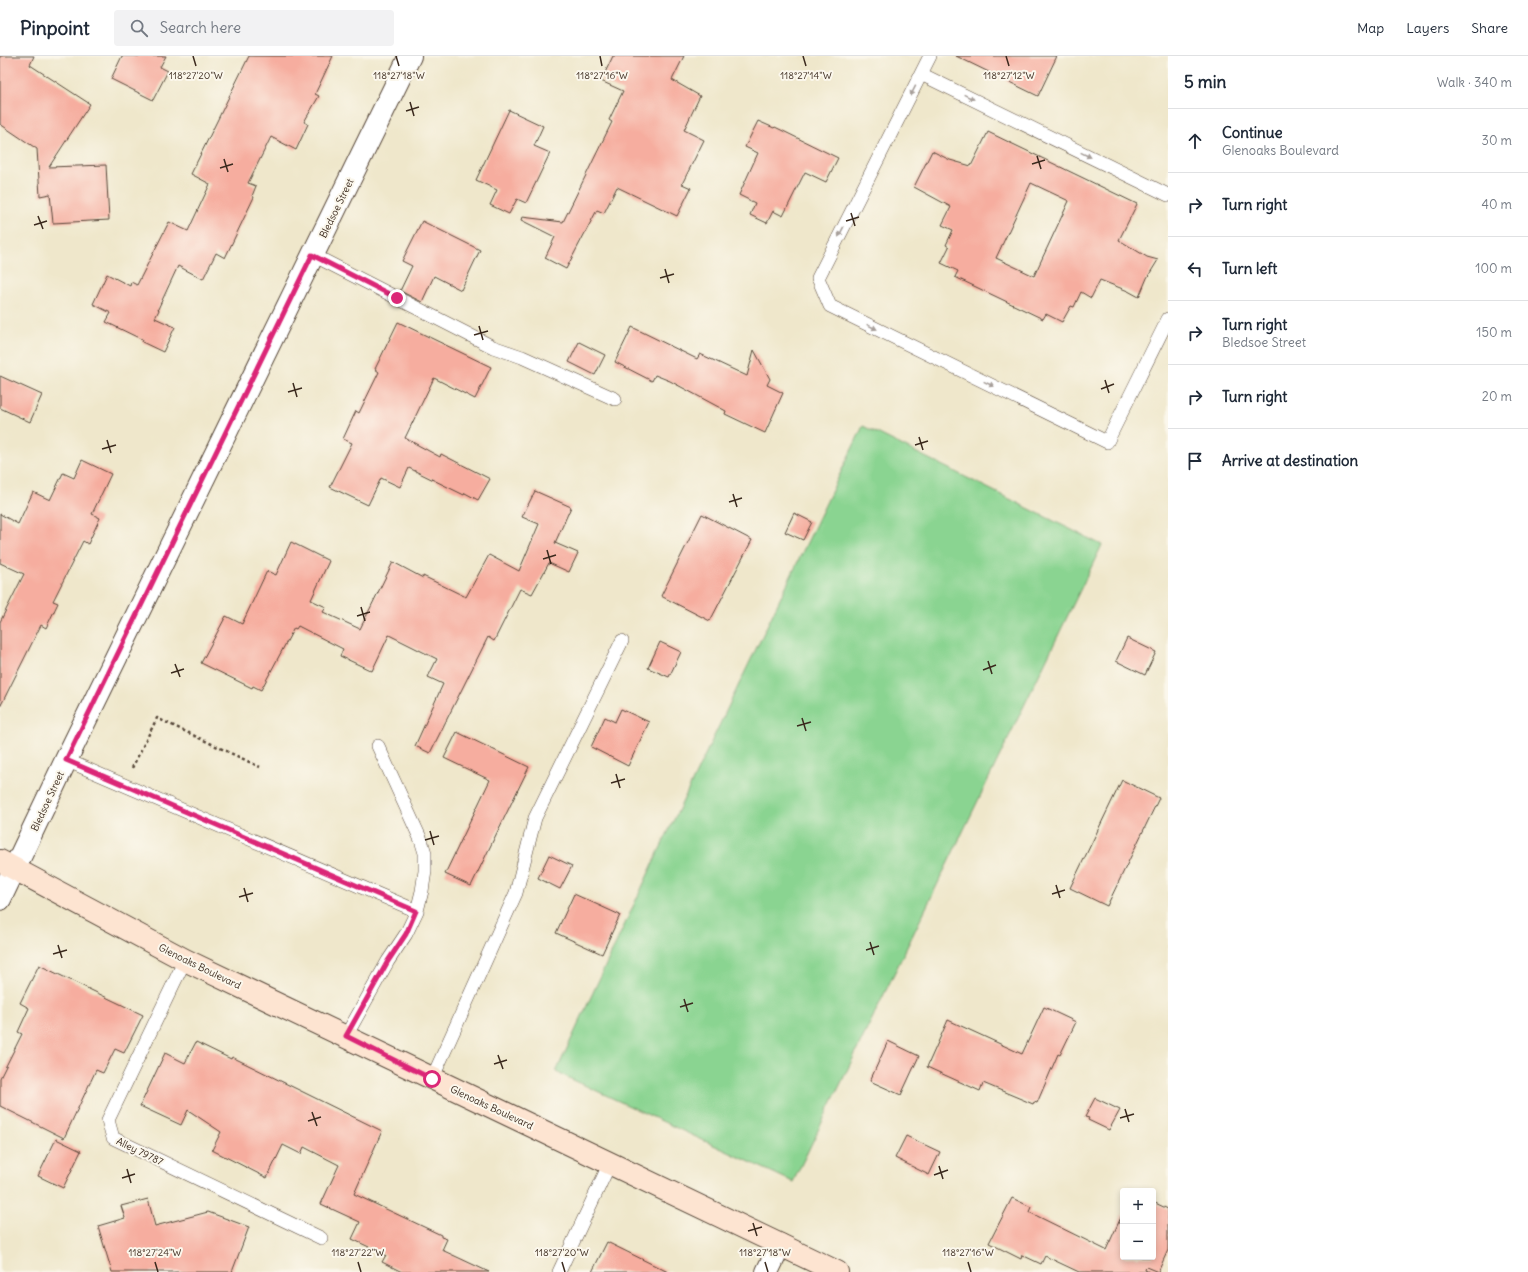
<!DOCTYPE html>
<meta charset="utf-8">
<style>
body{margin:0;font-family:Delius,sans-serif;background:#f2f2f3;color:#1f2937}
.controls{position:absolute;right:12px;bottom:12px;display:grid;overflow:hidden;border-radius:4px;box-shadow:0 2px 6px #0003}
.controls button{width:36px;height:36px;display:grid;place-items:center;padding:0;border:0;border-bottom:1px solid #e0e1e3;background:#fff;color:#1f2937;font:20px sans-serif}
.stop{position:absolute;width:12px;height:12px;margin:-9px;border:3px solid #db2777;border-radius:50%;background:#fff}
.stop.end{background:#db2777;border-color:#fff;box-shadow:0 1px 4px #0008}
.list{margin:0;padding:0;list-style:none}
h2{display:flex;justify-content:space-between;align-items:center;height:52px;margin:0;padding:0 16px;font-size:17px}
h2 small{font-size:13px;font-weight:400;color:#747a83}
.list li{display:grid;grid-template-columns:26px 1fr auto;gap:12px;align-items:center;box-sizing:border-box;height:64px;padding:0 16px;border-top:1px solid #e0e1e3}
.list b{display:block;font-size:15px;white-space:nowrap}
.list p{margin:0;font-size:13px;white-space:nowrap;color:#747a83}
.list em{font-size:13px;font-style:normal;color:#747a83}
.icon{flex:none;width:22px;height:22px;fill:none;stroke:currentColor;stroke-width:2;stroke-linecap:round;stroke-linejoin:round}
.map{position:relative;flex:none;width:1168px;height:1216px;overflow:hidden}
header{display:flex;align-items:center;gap:24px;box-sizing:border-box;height:56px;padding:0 20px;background:#fff;border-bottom:1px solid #e0e1e3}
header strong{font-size:19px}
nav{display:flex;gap:22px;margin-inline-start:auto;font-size:14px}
.search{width:280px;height:36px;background:#f2f2f3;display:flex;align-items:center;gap:10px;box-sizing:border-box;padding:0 14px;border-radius:4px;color:#747a83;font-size:15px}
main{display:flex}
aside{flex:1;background:#fff}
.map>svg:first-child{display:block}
.green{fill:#8ad491;stroke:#627f58}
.building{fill:#f6ad9f;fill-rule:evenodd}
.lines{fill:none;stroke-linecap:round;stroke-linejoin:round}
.service-casing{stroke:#564638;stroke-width:14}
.minor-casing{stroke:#564638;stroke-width:24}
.tertiary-casing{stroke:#564638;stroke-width:24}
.secondary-casing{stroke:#564638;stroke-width:24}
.path{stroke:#564638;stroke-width:2.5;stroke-dasharray:3 3;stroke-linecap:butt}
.service{stroke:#fff;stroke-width:13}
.minor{stroke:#fff;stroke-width:22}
.tertiary{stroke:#fff;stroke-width:22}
.secondary{stroke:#fde4d1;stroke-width:22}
.oneway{fill:#a79f9a}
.route{stroke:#db2777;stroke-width:5}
.ticks{fill:none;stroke:#3b2a1e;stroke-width:1.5}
.labels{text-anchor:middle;stroke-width:4;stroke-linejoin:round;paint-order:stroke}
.street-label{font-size:10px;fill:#3b2a1e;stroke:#fbf7ec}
.ticks-label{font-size:10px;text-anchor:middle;fill:#3b2a1e;stroke:#fbf7ec;stroke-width:4;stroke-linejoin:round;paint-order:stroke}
</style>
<header>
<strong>Pinpoint</strong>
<div class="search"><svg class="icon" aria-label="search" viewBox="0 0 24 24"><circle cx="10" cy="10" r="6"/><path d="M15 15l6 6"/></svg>Search here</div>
<nav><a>Map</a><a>Layers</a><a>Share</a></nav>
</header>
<main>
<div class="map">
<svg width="1168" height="1216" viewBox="0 0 1168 1216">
<rect width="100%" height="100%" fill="#fbf7ec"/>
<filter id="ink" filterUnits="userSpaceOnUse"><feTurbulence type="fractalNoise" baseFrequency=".025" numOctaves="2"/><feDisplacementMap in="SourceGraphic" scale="8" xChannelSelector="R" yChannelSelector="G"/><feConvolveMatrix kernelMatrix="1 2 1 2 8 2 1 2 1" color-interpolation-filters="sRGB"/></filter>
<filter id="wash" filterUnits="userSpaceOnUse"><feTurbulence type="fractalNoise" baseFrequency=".012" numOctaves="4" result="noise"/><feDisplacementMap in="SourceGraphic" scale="16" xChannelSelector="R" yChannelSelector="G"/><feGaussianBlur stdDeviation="0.9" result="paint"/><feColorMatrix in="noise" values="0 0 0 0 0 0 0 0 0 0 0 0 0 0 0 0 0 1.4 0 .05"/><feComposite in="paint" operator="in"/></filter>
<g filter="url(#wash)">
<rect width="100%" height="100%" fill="#efe7cb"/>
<path class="green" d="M 863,370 L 1102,489 L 793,1126 L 556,1016 L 657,799 Z"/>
<g id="blocks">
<path class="building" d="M 0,0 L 34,0 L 30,9 L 90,48 L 49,111 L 106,109 L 109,164 L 53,167 L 50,138 L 40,140 L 37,93 L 0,68 Z
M 122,0 L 166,0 L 160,11 L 168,15 L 153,44 L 111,23 Z
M 249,0 L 333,0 L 315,38 L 319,40 L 304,66 L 308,68 L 296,94 L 271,81 L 248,127 L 256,130 L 252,140 L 254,141 L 225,202 L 216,197 L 203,223 L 178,210 L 158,253 L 159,254 L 155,262 L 175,271 L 163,296 L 142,286 L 143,284 L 106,266 L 111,257 L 93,248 L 107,218 L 130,230 L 131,226 L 137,229 L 169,166 L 188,175 L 210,128 L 191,118 Z
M 613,0 L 684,0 L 672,24 L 700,40 L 684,74 L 704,84 L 682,128 L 691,132 L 677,160 L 617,131 L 604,157 L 597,154 L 566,213 L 545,202 L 555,181 L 521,164 L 522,161 L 563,166 L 612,66 L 609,64 L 623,35 L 601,25 Z
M 956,0 L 1057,0 L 1038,40 Z
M 509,54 L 543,70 L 534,90 L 550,97 L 526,147 L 517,143 L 509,158 L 490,149 L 497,134 L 476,124 Z
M 758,65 L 774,72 L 775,71 L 838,102 L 826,126 L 805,116 L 783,160 L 773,155 L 767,167 L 750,159 L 755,147 L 739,139 L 758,97 L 745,91 Z
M 988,76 L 1137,148 L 1119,184 L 1147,201 L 1158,204 L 1147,222 L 1139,241 L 1128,235 L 1100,224 L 1091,242 L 1081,236 L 1074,251 L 1071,250 L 1062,266 L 1046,258 L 1043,263 L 955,221 L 958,215 L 941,207 L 949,191 L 946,189 L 953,174 L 942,169 L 951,151 L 914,131 L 932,95 L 950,104 L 971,110 ZM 1031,127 L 1069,145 L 1034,220 L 996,202 Z
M 422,165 L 480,194 L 461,234 L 434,220 L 422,246 L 400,235 L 412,210 L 402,205 Z
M 398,266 L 491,311 L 475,343 L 434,322 L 405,382 L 440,401 L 441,398 L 490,423 L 478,444 L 465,437 L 464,439 L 409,412 L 400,431 L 381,422 L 368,449 L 330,431 L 352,387 L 343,383 L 356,355 L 359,357 L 379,316 L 375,313 Z
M 632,271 L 697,303 L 700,298 L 747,320 L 754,294 L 770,323 L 767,329 L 783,337 L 765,377 L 725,358 L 726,355 L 670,325 L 655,319 L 652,325 L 615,306 Z
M 579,286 L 605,299 L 595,319 L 569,306 Z
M 0,320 L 42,339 L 30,366 L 0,352 Z
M 82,404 L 111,418 L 92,458 L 100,462 L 88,488 L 83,485 L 53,545 L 58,547 L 46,572 L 41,569 L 0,651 L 0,566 L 24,518 L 0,507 L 0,458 L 18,468 L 33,436 L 50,444 L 63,417 L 74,422 Z
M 535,435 L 571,451 L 555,487 L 578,497 L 569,516 L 549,507 L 532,538 L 520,533 L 494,585 L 488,581 L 430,697 L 415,690 L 443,628 L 428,621 L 437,603 L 389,579 L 372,615 L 340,600 L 343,593 L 298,570 L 296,573 L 294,572 L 261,634 L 253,630 L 252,632 L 201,607 L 226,560 L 242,568 L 267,515 L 276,519 L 291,486 L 329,505 L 311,544 L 326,551 L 323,556 L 360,573 L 393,506 L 423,522 L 423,520 L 466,541 L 489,499 L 519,515 L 539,468 L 522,461 Z
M 794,457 L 812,466 L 803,484 L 785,476 Z
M 702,458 L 752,484 L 710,565 L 661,540 Z
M 1127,582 L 1156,596 L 1145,619 L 1116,605 Z
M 660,586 L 681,596 L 669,621 L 648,612 Z
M 621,653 L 649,666 L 628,710 L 591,691 L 605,661 L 615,666 Z
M 457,676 L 529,711 L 471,830 L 445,818 L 490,724 L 444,702 Z
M 1122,724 L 1159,742 L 1107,850 L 1070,832 Z
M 549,799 L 572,810 L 560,833 L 538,822 Z
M 574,838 L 620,859 L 602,898 L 556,877 Z
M 39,909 L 143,959 L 124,997 L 115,993 L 103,1017 L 96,1014 L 64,1082 L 0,1050 L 0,1022 L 22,978 L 18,976 L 29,952 L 20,947 Z
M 1044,951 L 1076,966 L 1060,999 L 1058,998 L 1037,1047 L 1034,1046 L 1033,1048 L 983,1027 L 980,1035 L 927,1011 L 948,964 L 1022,998 Z
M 888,985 L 919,1000 L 901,1039 L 870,1025 Z
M 196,986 L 231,1003 L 232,1001 L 382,1075 L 354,1138 L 441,1179 L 441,1181 L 447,1183 L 442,1194 L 489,1216 L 402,1216 L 382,1206 L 386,1199 L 352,1183 L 360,1166 L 321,1148 L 339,1109 L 304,1091 L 301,1098 L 283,1089 L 267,1122 L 212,1094 L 221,1076 L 188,1054 L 181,1069 L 140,1050 L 165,997 L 185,1007 Z
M 1095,1042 L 1120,1054 L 1109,1074 L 1088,1064 L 1089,1062 L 1085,1061 Z
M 906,1080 L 940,1096 L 929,1119 L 895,1102 Z
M 56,1083 L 81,1095 L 63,1132 L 38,1120 Z
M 1012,1142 L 1031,1151 L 1029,1156 L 1106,1194 L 1123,1157 L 1123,1201 L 1153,1201 L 1153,1146 L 1168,1153 L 1168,1194 L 1158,1216 L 1146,1211 L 1145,1214 L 1149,1216 L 1079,1216 L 1045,1200 L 1041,1208 L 1022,1199 L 1021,1203 L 989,1187 Z
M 148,1143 L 155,1170 L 208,1156 L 249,1171 L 232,1216 L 112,1216 L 98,1170 L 125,1162 L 121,1150 Z
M 607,1186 L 668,1216 L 592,1216 Z"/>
</g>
</g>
<g filter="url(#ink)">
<use href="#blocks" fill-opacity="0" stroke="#564638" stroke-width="1"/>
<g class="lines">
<defs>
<path id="service" d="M 930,0 L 818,222 L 830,250 L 1107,386 L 1168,263
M 921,18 L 1168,139
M 313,199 L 493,291 L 522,301 L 615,343
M 66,704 L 417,855
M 185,904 L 108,1064 L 113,1082 L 321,1182
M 346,980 L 388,905 L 406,878 L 417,855 L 422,835 L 425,815 L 425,797 L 421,784 L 378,690
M 432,1023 L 516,837 L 535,762 L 622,585
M 559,1216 L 610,1107"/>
<path id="minor" d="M 767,1216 L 780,1189"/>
<path id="tertiary" d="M 0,843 L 66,704 L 410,0"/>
<path id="secondary" d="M 0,805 L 185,904 L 837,1216"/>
</defs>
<use href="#service" class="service-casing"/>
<use href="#minor" class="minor-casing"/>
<use href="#tertiary" class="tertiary-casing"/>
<use href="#secondary" class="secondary-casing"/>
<path class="path" d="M 132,712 L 157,662 L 260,711"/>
<use href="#service" class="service"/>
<use href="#minor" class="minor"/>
<use href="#tertiary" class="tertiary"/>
<use href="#secondary" class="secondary"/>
</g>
<defs><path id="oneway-solid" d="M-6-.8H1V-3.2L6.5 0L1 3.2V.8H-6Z"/></defs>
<g class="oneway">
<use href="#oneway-solid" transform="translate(913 35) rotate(117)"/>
<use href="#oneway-solid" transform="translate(969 41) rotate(26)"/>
<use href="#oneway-solid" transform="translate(1086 99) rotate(26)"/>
<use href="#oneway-solid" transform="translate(841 176) rotate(117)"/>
<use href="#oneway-solid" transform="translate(872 271) rotate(26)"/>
<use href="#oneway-solid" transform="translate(989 328) rotate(26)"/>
</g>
</g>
<g class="lines" filter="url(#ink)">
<path class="route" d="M 397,242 L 312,199 L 66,704 L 416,855 L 406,878 L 388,905 L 346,980 L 432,1023"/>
</g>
<path class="ticks" d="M 193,0 L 196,10M 396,0 L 399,10M 600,0 L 602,10M 803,0 L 806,10M 1006,0 L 1009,10M 410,46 L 414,60M 406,55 L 419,51M 1037,100 L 1041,113M 224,103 L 228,116M 1032,108 L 1045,104M 220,112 L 233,108M 851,157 L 855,170M 38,160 L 43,173M 846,165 L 859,161M 34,169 L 47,165M 665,213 L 669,227M 660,222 L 674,218M 479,270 L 483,284M 474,279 L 488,275M 1105,324 L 1109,337M 293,327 L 297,341M 1101,333 L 1114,328M 288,336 L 302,332M 919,381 L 923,394M 107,384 L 111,397M 915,389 L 928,385M 102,393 L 116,389M 733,438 L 737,451M 729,446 L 742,442M 547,494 L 551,508M 543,503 L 556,499M 361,551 L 365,565M 357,560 L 370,556M 988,605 L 992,618M 175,608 L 180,621M 983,614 L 996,609M 171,617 L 184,613M 802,662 L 806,675M 797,670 L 811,666M 616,718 L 620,732M 611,727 L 625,723M 430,775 L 434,789M 425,784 L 439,780M 1056,829 L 1060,842M 244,832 L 248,846M 1052,838 L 1065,834M 239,841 L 253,837M 870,886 L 874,899M 58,889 L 62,902M 866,894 L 879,890M 53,898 L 67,894M 684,943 L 688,956M 680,951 L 693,947M 498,999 L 503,1013M 494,1008 L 507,1004M 1125,1053 L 1129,1066M 312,1056 L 317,1070M 1120,1062 L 1134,1058M 308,1065 L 321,1061M 939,1110 L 943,1123M 127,1113 L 131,1127M 934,1119 L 948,1114M 122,1122 L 135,1118M 753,1167 L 757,1180M 748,1175 L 762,1171M 155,1206 L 158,1216M 358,1206 L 361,1216M 562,1206 L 565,1216M 765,1206 L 768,1216M 968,1206 L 971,1216"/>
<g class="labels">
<g class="street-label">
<text transform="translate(336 152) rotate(-64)" y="4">Bledsoe Street</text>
<text transform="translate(47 745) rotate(-65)" y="4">Bledsoe Street</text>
<text transform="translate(200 910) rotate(26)" y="4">Glenoaks Boulevard</text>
<text transform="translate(492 1051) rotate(25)" y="4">Glenoaks Boulevard</text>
<text transform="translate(140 1095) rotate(26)" y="4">Alley 79787</text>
</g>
</g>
<g class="ticks-label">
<text x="196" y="23">118°27'20"W</text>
<text x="399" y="23">118°27'18"W</text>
<text x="602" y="23">118°27'16"W</text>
<text x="806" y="23">118°27'14"W</text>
<text x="1009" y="23">118°27'12"W</text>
<text x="155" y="1200">118°27'24"W</text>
<text x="358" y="1200">118°27'22"W</text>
<text x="562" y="1200">118°27'20"W</text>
<text x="765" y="1200">118°27'18"W</text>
<text x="968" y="1200">118°27'16"W</text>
</g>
</svg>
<div class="controls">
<button>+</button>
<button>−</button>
</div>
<div class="stop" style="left:432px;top:1023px"></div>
<div class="stop end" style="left:397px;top:242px"></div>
</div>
<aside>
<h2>5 min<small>Walk · 340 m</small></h2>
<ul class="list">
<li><svg class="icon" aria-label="ahead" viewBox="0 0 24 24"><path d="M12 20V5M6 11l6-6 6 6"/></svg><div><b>Continue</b><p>Glenoaks Boulevard</p></div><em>30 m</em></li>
<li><svg class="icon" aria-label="right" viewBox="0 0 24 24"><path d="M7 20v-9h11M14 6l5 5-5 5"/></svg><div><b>Turn right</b></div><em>40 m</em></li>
<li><svg class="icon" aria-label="left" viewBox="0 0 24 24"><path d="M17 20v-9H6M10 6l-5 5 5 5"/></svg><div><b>Turn left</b></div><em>100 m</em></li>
<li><svg class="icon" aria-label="right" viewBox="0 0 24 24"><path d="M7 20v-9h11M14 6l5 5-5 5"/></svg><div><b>Turn right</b><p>Bledsoe Street</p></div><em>150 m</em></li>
<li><svg class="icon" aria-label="right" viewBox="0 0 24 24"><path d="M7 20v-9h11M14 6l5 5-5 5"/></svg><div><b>Turn right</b></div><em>20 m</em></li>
<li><svg class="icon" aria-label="arrive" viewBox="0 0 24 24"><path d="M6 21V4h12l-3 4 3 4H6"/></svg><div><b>Arrive at destination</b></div></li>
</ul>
</aside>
</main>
